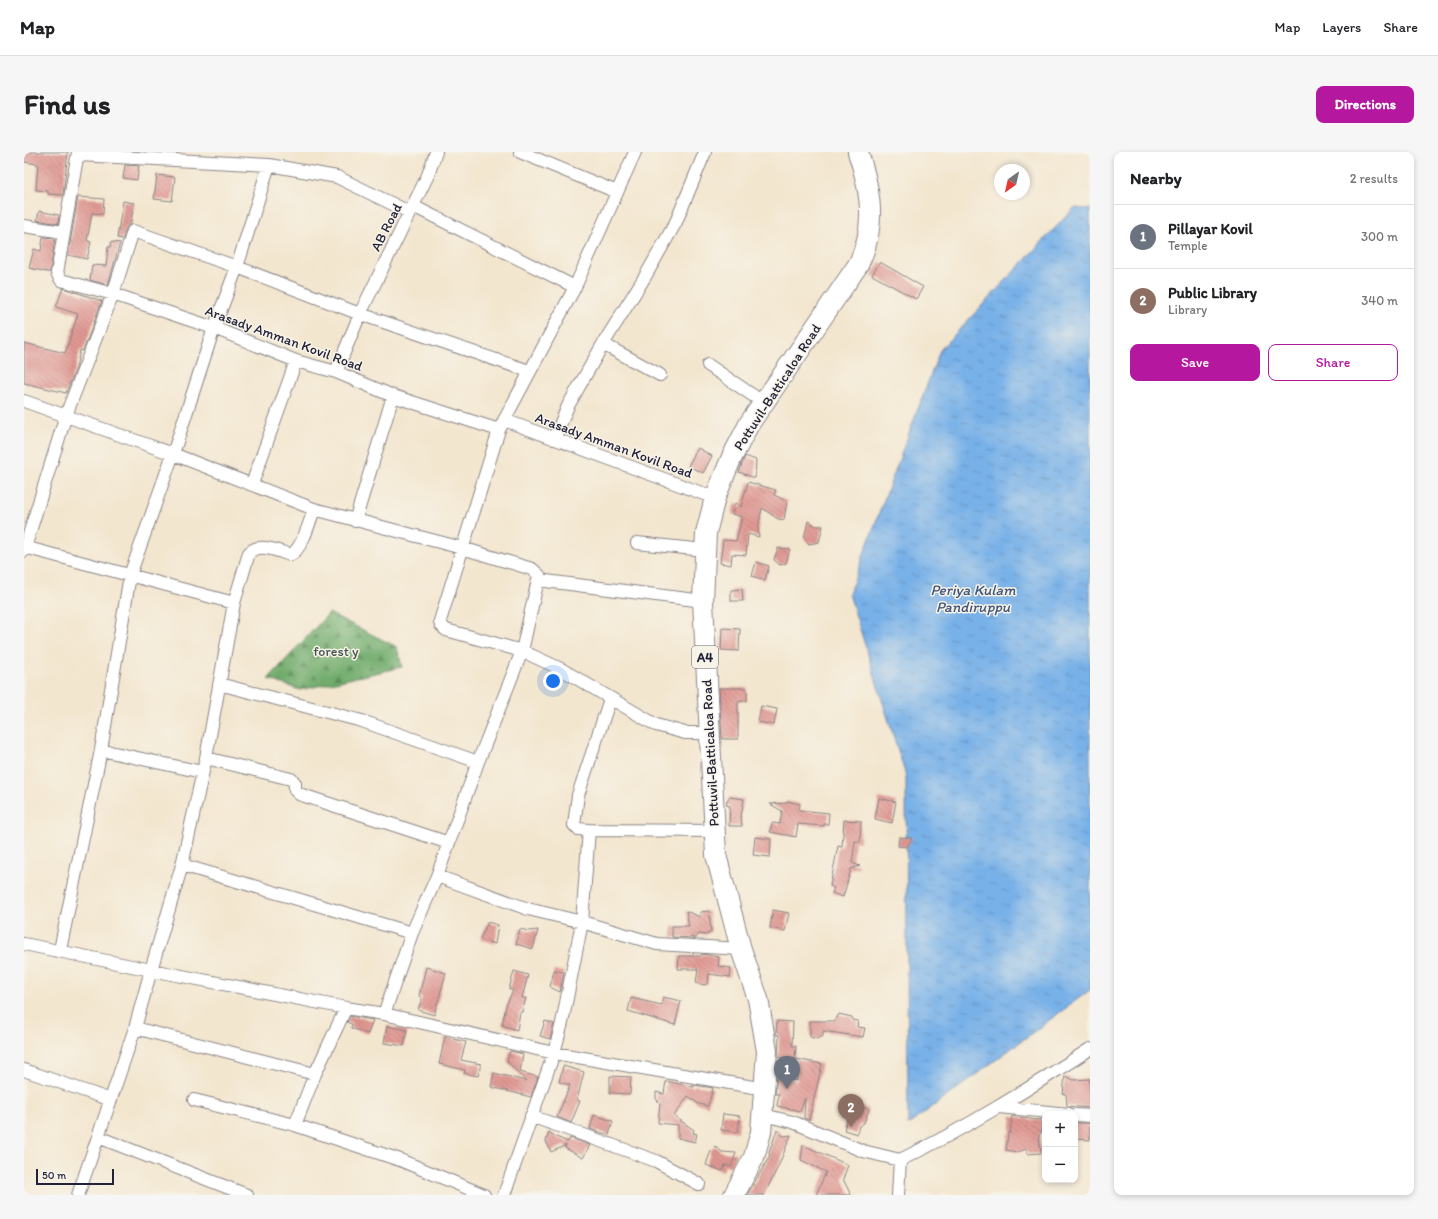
<!DOCTYPE html>
<meta charset="utf-8">
<style>
body{margin:0;font-family:Itim,sans-serif;background:#f6f6f6;color:#202124}
.controls{position:absolute;right:12px;bottom:12px;display:grid;overflow:hidden;border-radius:8px;box-shadow:0 2px 6px #0003}
.controls button{width:36px;height:36px;display:grid;place-items:center;padding:0;border:0;border-bottom:1px solid #e0e0e0;background:#fff;color:#202124;font:20px sans-serif}
.compass{position:absolute;left:970px;top:12px;width:36px;height:36px;border-radius:50%;background:#fff;box-shadow:0 2px 6px #0003;rotate:214deg}
.scale{position:absolute;left:12px;bottom:10px;width:78px;box-sizing:border-box;padding-left:4px;border:2px solid #22223b;border-top:0;font-size:11px;line-height:14px;white-space:nowrap;color:#22223b;-webkit-text-stroke:3px #f7f3e8;paint-order:stroke}
.you{position:absolute;left:529px;top:529px;width:14px;height:14px;margin:-10px;border:3px solid #fff;border-radius:50%;background:#1a73e8;box-shadow:0 0 0 6px #1a73e833}
.badge{display:grid;place-items:center;width:26px;height:26px;border-radius:50%;background:#b5179e;color:#fff;font-size:13px;font-weight:700}
.pin{position:absolute;translate:-50% -33px;filter:drop-shadow(0 1px 2px #0008)}
.pin::after{content:'';position:absolute;top:21px;width:14px;height:12px;background:inherit;clip-path:polygon(0 0,100% 0,50% 100%)}
.list{margin:0;padding:0;list-style:none}
h2{display:flex;justify-content:space-between;align-items:center;height:52px;margin:0;padding:0 16px;font-size:17px}
h2 small{font-size:13px;font-weight:400;color:#757577}
.list li{display:grid;grid-template-columns:26px 1fr auto;gap:12px;align-items:center;box-sizing:border-box;height:64px;padding:0 16px;border-top:1px solid #e0e0e0}
.list b{display:block;font-size:15px;white-space:nowrap}
.list p{margin:0;font-size:13px;white-space:nowrap;color:#757577}
.list em{font-size:13px;font-style:normal;color:#757577}
.actions{display:flex;gap:8px;padding:12px 16px}
.actions a{flex:1;padding:9px 0;border:1px solid #b5179e;border-radius:8px;text-align:center;font-size:14px;color:#b5179e}
.actions .main{background:#b5179e;color:#fff}
.map{position:relative;flex:none;width:1066px;height:1043px;overflow:hidden;border-radius:8px}
header{display:flex;align-items:center;gap:24px;box-sizing:border-box;height:56px;padding:0 20px;background:#fff;border-bottom:1px solid #e0e0e0}
header strong{font-size:19px}
nav{display:flex;gap:22px;margin-inline-start:auto;font-size:14px}
.intro{display:flex;align-items:center;justify-content:space-between;box-sizing:border-box;height:96px;padding:0 24px}
h1{margin:0;font-size:28px}
.button{padding:10px 18px;border-radius:8px;background:#b5179e;color:#fff;font-size:14px;font-weight:700}
main{display:flex;gap:24px;padding:0 24px}
aside{flex:1;background:#fff;border-radius:8px;box-shadow:0 2px 6px #0003}
.map>svg:first-child{display:block}
.forest{fill:url(#forest-firs);stroke:#4a6754}
.water{fill:url(#water-ripples);stroke:#4d6a92}
.building{fill:url(#building-back-hatch)}
.lines{fill:none;stroke-linecap:round;stroke-linejoin:round}
.minor-casing{stroke:#8a8485;stroke-width:14}
.trunk-casing{stroke:#8a8485;stroke-width:22}
.minor{stroke:#fff;stroke-width:12}
.trunk{stroke:#fff;stroke-width:20}
.labels{text-anchor:middle;stroke-width:3;stroke-linejoin:round;paint-order:stroke}
.shield{fill:#f7f3e8;stroke:#62616f;stroke-width:1}
.shield-label{font-size:13px;font-weight:bold;fill:#22223b}
.street-label{font-size:14px;fill:#22223b;stroke:#f7f3e8}
.park-label{font-size:14px;fill:#42544f;stroke:#f7f3e8}
.water-label{font-size:15px;font-style:italic;fill:#405478;stroke:#f7f3e8}
</style>
<header>
<strong>Map</strong>
<nav><a>Map</a><a>Layers</a><a>Share</a></nav>
</header>
<div class="intro"><h1>Find us</h1><a class="button">Directions</a></div>
<main>
<div class="map">
<svg width="1066" height="1043" viewBox="0 0 1066 1043">
<defs>
<pattern id="forest-firs" width="22" height="20" patternUnits="userSpaceOnUse"><rect width="22" height="20" fill="#71ac6c"/><path d="M5 1l3.5 6h-7zM16 11l3.5 6h-7z" fill="#5c8c5a"/></pattern>
<pattern id="water-ripples" width="26" height="14" patternUnits="userSpaceOnUse"><rect width="26" height="14" fill="#78b1e8"/><path d="M2 4q2-2 4 0t4 0M15 11q2-2 4 0t4 0" fill="none" stroke="#6290bd"/></pattern>
<pattern id="building-back-hatch" width="6" height="6" patternUnits="userSpaceOnUse"><rect width="6" height="6" fill="#e19893"/><path d="M-1 5l2 2M0 0l6 6M5-1l2 2" fill="none" stroke="#b67c79"/></pattern>
</defs>
<rect width="100%" height="100%" fill="#f7f3e8"/>
<filter id="ink" filterUnits="userSpaceOnUse"><feTurbulence type="fractalNoise" baseFrequency=".025" numOctaves="2"/><feDisplacementMap in="SourceGraphic" scale="8" xChannelSelector="R" yChannelSelector="G"/><feConvolveMatrix kernelMatrix="1 2 1 2 8 2 1 2 1" color-interpolation-filters="sRGB"/></filter>
<filter id="wash" filterUnits="userSpaceOnUse"><feTurbulence type="fractalNoise" baseFrequency=".012" numOctaves="4" result="noise"/><feDisplacementMap in="SourceGraphic" scale="16" xChannelSelector="R" yChannelSelector="G"/><feGaussianBlur stdDeviation="0.9" result="paint"/><feColorMatrix in="noise" values="0 0 0 0 0 0 0 0 0 0 0 0 0 0 0 0 0 1.4 0 .05"/><feComposite in="paint" operator="in"/></filter>
<g filter="url(#wash)">
<rect width="100%" height="100%" fill="#f3e6cf"/>
<path class="forest" d="M 305,461 L 373,495 L 378,515 L 276,538 L 244,527 Z"/>
<path class="water" d="M 1050,56 L 1066,57 L 1066,838 L 884,973 L 882,624 L 825,442 L 916,198 Z"/>
<g id="blocks">
<path class="building" d="M 0,0 L 44,0 L 39,43 L 24,42 L 24,39 L 12,38 L 14,12 L 0,10 Z
M 101,13 L 115,14 L 113,28 L 99,26 Z
M 133,23 L 151,25 L 148,49 L 130,47 Z
M 54,45 L 80,47 L 79,62 L 68,61 L 63,89 L 67,90 L 63,107 L 44,103 Z
M 99,49 L 110,51 L 107,70 L 102,76 L 99,87 L 93,86 Z
M 15,59 L 35,63 L 34,72 L 13,68 Z
M 19,85 L 31,86 L 26,120 L 23,120 L 5,116 L 10,97 L 17,99 Z
M 87,90 L 96,91 L 84,133 L 66,128 L 68,113 L 82,114 L 84,95 L 86,95 Z
M 856,110 L 899,135 L 892,147 L 848,123 Z
M 39,136 L 78,149 L 59,199 L 56,198 L 52,216 L 42,241 L 0,231 L 0,191 L 41,201 L 54,162 L 32,155 Z
M 674,296 L 688,304 L 679,321 L 664,314 Z
M 721,304 L 732,308 L 731,326 L 715,320 Z
M 724,330 L 752,338 L 750,343 L 763,349 L 760,368 L 754,367 L 738,356 L 734,376 L 735,385 L 724,382 L 722,403 L 708,402 L 707,413 L 696,411 L 699,388 L 712,389 L 718,365 L 708,362 L 711,351 L 717,355 Z
M 784,369 L 792,374 L 799,374 L 795,390 L 785,392 L 780,386 Z
M 754,396 L 766,397 L 762,411 L 756,413 L 750,408 Z
M 732,410 L 745,414 L 741,428 L 728,424 Z
M 718,437 L 719,449 L 707,449 L 707,438 Z
M 698,476 L 716,477 L 715,499 L 697,498 Z
M 695,536 L 723,536 L 723,549 L 714,549 L 714,587 L 698,587 Z
M 737,554 L 753,557 L 750,573 L 734,570 Z
M 705,645 L 720,647 L 717,664 L 718,674 L 705,674 L 706,654 L 702,653 Z
M 855,646 L 872,650 L 868,671 L 851,667 Z
M 763,649 L 776,652 L 775,658 L 805,661 L 804,672 L 800,672 L 800,674 L 774,672 L 772,685 L 746,680 L 748,671 L 756,672 L 758,659 L 746,652 L 762,651 Z
M 820,668 L 837,669 L 836,690 L 831,689 L 828,711 L 836,714 L 827,717 L 819,745 L 808,741 L 810,736 L 806,734 L 814,694 L 818,695 Z
M 731,685 L 747,687 L 746,705 L 729,703 Z
M 875,685 L 888,686 L 883,695 L 874,694 Z
M 749,758 L 765,761 L 761,779 L 746,776 Z
M 662,759 L 676,765 L 676,760 L 685,759 L 687,780 L 682,783 L 675,782 L 672,786 L 648,785 L 648,774 L 665,774 Z
M 464,770 L 474,773 L 471,792 L 456,787 Z
M 496,777 L 505,779 L 514,778 L 509,797 L 492,792 Z
M 678,802 L 695,805 L 694,814 L 707,816 L 706,825 L 685,822 L 684,831 L 681,833 L 672,831 L 674,817 L 654,817 L 655,804 L 678,804 Z
M 402,815 L 422,821 L 410,863 L 394,858 L 398,846 L 395,844 Z
M 530,818 L 540,820 L 536,840 L 526,835 Z
M 490,819 L 504,823 L 498,846 L 502,846 L 498,860 L 496,860 L 493,878 L 478,873 L 482,854 L 489,838 L 485,837 Z
M 639,845 L 657,849 L 651,873 L 604,859 L 607,846 L 638,853 Z
M 815,862 L 828,865 L 828,868 L 834,869 L 833,875 L 841,876 L 839,885 L 799,879 L 799,884 L 793,887 L 786,885 L 786,869 L 811,869 Z
M 326,864 L 349,868 L 344,882 L 327,876 L 328,872 L 323,870 Z
M 521,869 L 530,872 L 526,887 L 516,884 Z
M 753,869 L 769,870 L 768,894 L 772,894 L 771,907 L 754,905 L 755,883 L 752,883 Z
M 363,874 L 383,878 L 380,894 L 360,891 Z
M 421,885 L 442,890 L 437,908 L 457,912 L 454,924 L 440,921 L 441,918 L 415,912 Z
M 486,899 L 499,902 L 496,920 L 514,925 L 507,945 L 467,935 L 470,921 L 502,929 L 483,909 Z
M 772,907 L 798,912 L 785,968 L 780,966 L 781,946 L 776,959 L 753,954 L 755,942 L 751,942 L 753,924 L 773,929 Z
M 539,914 L 560,920 L 553,948 L 556,949 L 547,971 L 533,965 L 546,933 L 535,930 Z
M 586,924 L 607,925 L 606,942 L 586,941 Z
M 1041,924 L 1050,928 L 1066,927 L 1066,956 L 1043,954 L 1042,942 L 1039,942 Z
M 642,929 L 670,935 L 670,933 L 689,936 L 684,954 L 675,952 L 664,944 L 650,964 L 670,978 L 669,981 L 673,982 L 671,990 L 654,986 L 654,973 L 634,971 L 636,951 L 632,947 L 632,940 L 640,942 Z
M 827,952 L 845,957 L 840,971 L 835,974 L 833,982 L 820,978 Z
M 699,962 L 716,964 L 714,980 L 697,978 Z
M 570,963 L 589,969 L 585,983 L 566,977 Z
M 988,964 L 1012,968 L 1021,967 L 1021,977 L 1018,977 L 1017,981 L 1015,983 L 1017,1001 L 1003,1002 L 1003,997 L 993,1000 L 982,998 L 984,981 L 986,981 Z
M 1051,971 L 1066,971 L 1066,988 L 1051,987 Z
M 753,978 L 759,984 L 767,983 L 754,1015 L 740,1043 L 723,1043 L 746,1004 L 745,1001 Z
M 525,980 L 532,985 L 544,990 L 546,986 L 566,993 L 559,1006 L 541,996 L 542,993 L 527,1000 L 522,989 Z
M 779,993 L 824,1013 L 819,1027 L 827,1043 L 792,1043 L 802,1020 L 777,1008 Z
M 691,994 L 698,1000 L 712,1001 L 707,1015 L 701,1013 L 699,1019 L 682,1013 L 687,998 Z"/>
</g>
</g>
<g filter="url(#ink)">
<use href="#blocks" fill-opacity="0" stroke="#8a8485" stroke-width="1"/>
<g class="lines">
<defs>
<path id="minor" d="M 54,0 L 33,121 L 37,128 L 89,142 L 190,176 L 272,209 L 312,220 L 369,244 L 475,278
M 496,0 L 593,40
M 611,0 L 551,135 L 475,278 L 416,469 L 417,473 L 422,478 L 498,499 L 537,517 L 632,573 L 661,581 L 685,581
M 54,3 L 245,13 L 313,25 L 385,60
M 389,54 L 551,135
M 0,74 L 39,80
M 579,192 L 636,223
M 684,213 L 740,251
M 312,220 L 336,162 L 404,23 L 412,0
M 0,249 L 149,302 L 290,357 L 438,396 L 508,417 L 515,423 L 498,499 L 454,610 L 413,724 L 388,781 L 360,862
M 480,268 L 691,346
M 530,287 L 544,254 L 579,192 L 622,123 L 652,70 L 681,0
M 228,332 L 272,209
M 331,369 L 369,244
M 613,391 L 680,398
M 0,395 L 210,451
M 0,399 L 42,263 L 89,142 L 109,79 L 213,115 L 336,162 L 505,219
M 514,428 L 679,449
M 195,532 L 338,569 L 454,610
M 586,547 L 554,643 L 550,673 L 554,677 L 565,678 L 690,679
M 77,598 L 178,620
M 182,606 L 267,627 L 271,631 L 271,638 L 275,642 L 425,691
M 158,713 L 388,781
M 413,724 L 504,757 L 558,770 L 633,792 L 717,797
M 0,792 L 127,818 L 158,713 L 182,606 L 210,451 L 225,401 C 235,390 254,399 266,403 C 278,398 286,369 290,357
M 36,798 L 77,598 L 106,423 L 149,302 L 190,176 L 213,115 L 245,13
M 322,856 L 360,862 L 530,901 L 741,937
M 0,918 L 87,948
M 291,922 L 111,876 L 127,818 L 322,856 L 291,922 L 271,973 L 376,1008 L 460,1043
M 170,948 L 271,973
M 975,955 L 1045,962
M 739,963 L 769,970 L 839,999 L 876,1008 L 874,1043
M 1051,963 L 1066,964
M 507,964 L 632,1009 L 675,1032
M 74,985 L 111,876
M 876,1008 C 943,976 1004,937 1066,897
M 54,1043 L 74,985 L 223,1043
M 480,1043 L 530,901 L 538,871 L 558,770 L 565,678"/>
<path id="trunk" d="M 710,1043 L 730,1005 L 737,980 L 743,899 L 734,847 L 717,797 L 692,703 L 679,449 L 682,381 L 691,346 L 707,307 L 725,272 L 834,113 C 853,74 847,40 834,0"/>
</defs>
<use href="#minor" class="minor-casing"/>
<use href="#trunk" class="trunk-casing"/>
<use href="#minor" class="minor"/>
<use href="#trunk" class="trunk"/>
</g>
</g>
<g class="labels">
<rect class="shield" x="668" y="494" width="26" height="22" rx="3"/>
<g class="shield-label">
<text x="681" y="510">A4</text>
</g>
<g class="street-label">
<text transform="translate(362 75) rotate(-63)" y="5">AB Road</text>
<text transform="translate(260 186) rotate(20)" y="5">Arasady Amman Kovil Road</text>
<text transform="translate(753 235) rotate(-57)" y="5">Pottuvil-Batticaloa Road</text>
<text transform="translate(590 293) rotate(20)" y="5">Arasady Amman Kovil Road</text>
<text transform="translate(686 601) rotate(-93)" y="5">Pottuvil-Batticaloa Road</text>
</g>
<g class="park-label">
<text x="312" y="504">forest y</text>
</g>
<g class="water-label">
<text x="949" y="443">Periya Kulam<tspan x="949" dy="17">Pandiruppu</tspan></text>
</g>
</g>
</svg>
<div class="controls">
<button>+</button>
<button>−</button>
</div>
<svg class="compass" viewBox="-18 -18 36 36"><path d="M0-13l5 13h-10z" fill="#e53935"/><path d="M0 13l5-13h-10z" fill="#757577"/></svg>
<div class="scale">50 m</div>
<div class="you"></div>
<div class="pin badge" style="left:763px;top:937px;background:#6b7280">1</div>
<div class="pin badge" style="left:827px;top:975px;background:#8d6e63">2</div>
</div>
<aside>
<h2>Nearby<small>2 results</small></h2>
<ul class="list">
<li><span class="badge" style="background:#6b7280">1</span><div><b>Pillayar Kovil</b><p>Temple</p></div><em>300 m</em></li>
<li><span class="badge" style="background:#8d6e63">2</span><div><b>Public Library</b><p>Library</p></div><em>340 m</em></li>
</ul>
<div class="actions"><a class="main">Save</a><a>Share</a></div>
</aside>
</main>
